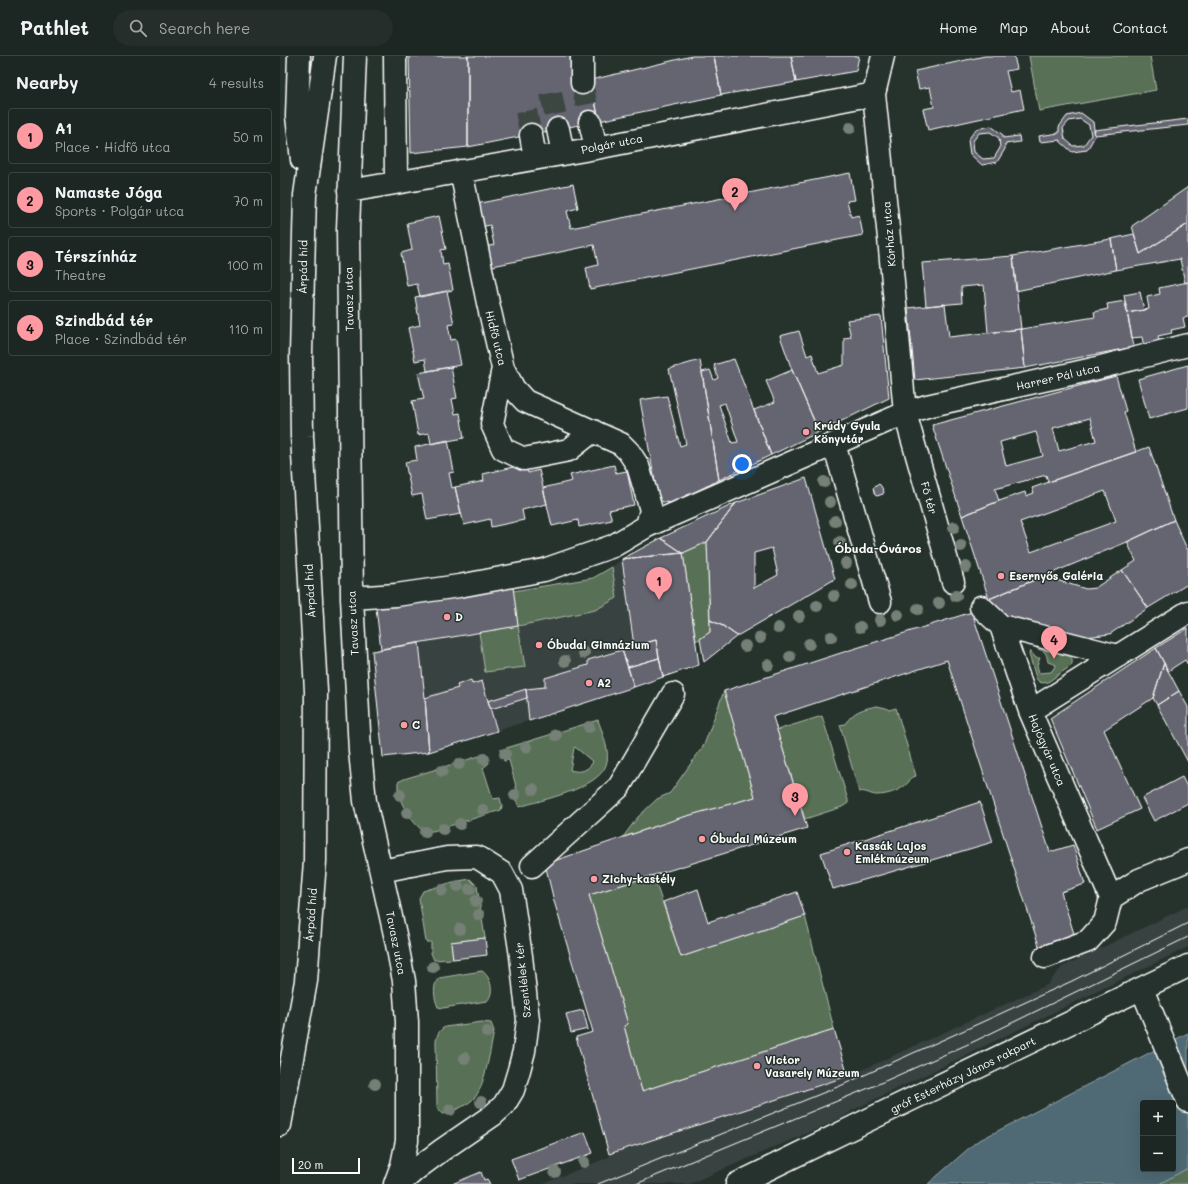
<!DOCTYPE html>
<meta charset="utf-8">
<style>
body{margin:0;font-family:Mali,sans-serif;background:#252e2a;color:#f1f3f6}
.controls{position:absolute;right:12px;bottom:12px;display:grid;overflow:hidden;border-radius:4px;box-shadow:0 4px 16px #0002}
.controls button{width:36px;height:36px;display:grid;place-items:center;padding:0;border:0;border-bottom:1px solid #3a4340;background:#1c2622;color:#f1f3f6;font:20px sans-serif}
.scale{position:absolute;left:12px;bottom:10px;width:68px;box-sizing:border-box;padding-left:4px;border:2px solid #fff;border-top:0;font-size:11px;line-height:14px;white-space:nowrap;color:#fff;-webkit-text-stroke:3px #26332d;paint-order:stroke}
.you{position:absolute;left:462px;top:408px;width:14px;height:14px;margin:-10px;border:3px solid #fff;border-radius:50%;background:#1a73e8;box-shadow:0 0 0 6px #1a73e833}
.badge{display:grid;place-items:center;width:26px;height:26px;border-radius:50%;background:#ff9aa2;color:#111;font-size:13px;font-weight:700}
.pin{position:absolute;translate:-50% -33px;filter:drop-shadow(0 1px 2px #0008)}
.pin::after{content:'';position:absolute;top:21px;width:14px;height:12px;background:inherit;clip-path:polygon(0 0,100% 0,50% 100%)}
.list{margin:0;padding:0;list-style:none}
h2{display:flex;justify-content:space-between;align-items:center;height:52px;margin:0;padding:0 16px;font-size:17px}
h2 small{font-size:13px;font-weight:400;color:#a0a5a5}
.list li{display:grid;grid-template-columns:26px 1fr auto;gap:12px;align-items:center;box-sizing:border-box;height:56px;margin:0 8px 8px;padding:0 8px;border:1px solid #3a4340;border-radius:4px}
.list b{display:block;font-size:15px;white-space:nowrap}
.list p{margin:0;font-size:13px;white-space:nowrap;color:#a0a5a5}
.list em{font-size:13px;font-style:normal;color:#a0a5a5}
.icon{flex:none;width:22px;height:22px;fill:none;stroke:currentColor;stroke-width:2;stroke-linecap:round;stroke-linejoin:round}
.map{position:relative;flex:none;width:908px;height:1128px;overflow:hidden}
header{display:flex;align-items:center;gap:24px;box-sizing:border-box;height:56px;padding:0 20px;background:#1c2622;border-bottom:1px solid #3a4340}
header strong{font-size:19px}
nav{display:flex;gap:22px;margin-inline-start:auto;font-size:14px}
.search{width:280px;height:36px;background:#252e2a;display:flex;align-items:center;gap:10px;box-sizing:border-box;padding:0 14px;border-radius:22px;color:#a0a5a5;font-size:15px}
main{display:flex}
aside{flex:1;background:#1c2622}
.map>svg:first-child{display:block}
.built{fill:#394241}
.green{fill:#587055;stroke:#acb8aa;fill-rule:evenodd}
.water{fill:#4f6b75;stroke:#95a6ac;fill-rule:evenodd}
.building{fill:#656571;stroke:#fff;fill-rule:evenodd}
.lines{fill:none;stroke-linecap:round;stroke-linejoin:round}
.minor-tunnel{stroke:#3c4742;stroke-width:22;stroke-dasharray:22 11;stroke-linecap:butt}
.minor-casing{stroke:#fff;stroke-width:25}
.major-casing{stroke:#fff;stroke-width:25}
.minor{stroke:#26332d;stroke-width:22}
.major{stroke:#26332d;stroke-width:22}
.tram{stroke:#fff;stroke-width:1}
.tree{fill:#748076}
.poi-dot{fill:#ff9aa2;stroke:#26332d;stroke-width:1.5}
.labels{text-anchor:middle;stroke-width:3;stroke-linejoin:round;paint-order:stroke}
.street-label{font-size:11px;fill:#fff;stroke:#26332d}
.poi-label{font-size:11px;font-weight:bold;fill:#fff;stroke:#26332d;text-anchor:start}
.neighbourhood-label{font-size:12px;font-weight:bold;fill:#fff;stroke:#26332d}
</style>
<header>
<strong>Pathlet</strong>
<div class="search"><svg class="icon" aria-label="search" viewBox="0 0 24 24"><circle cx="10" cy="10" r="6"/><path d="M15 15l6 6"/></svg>Search here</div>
<nav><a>Home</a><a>Map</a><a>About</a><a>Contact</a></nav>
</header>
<main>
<aside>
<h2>Nearby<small>4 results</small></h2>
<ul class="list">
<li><span class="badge">1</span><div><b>A1</b><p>Place · Hídfő utca</p></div><em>50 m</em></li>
<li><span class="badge">2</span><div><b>Namaste Jóga</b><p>Sports · Polgár utca</p></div><em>70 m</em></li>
<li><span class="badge">3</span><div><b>Térszínház</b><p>Theatre</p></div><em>100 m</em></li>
<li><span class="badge">4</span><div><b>Szindbád tér</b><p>Place · Szindbád tér</p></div><em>110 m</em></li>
</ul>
</aside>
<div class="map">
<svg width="908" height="1128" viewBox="0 0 908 1128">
<rect width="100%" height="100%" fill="#26332d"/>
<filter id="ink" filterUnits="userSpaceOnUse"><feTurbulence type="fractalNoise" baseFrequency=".025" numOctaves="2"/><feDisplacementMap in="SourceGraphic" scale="8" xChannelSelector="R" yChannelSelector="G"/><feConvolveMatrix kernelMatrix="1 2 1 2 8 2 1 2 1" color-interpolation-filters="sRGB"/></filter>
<g filter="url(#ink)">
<path class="built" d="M 381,482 L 403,497 L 419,609 L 312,645 L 149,696 L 103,701 L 92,595 L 101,593 L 96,552 L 233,531 L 234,535 L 313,522 L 332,511 L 342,503 Z
M 908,850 L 908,891 L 573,1054 L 562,1062 L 409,1128 L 263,1128 L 329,1101 L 329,1098 L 569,1020 L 767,929 L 782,911 Z"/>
<path class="green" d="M 749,0 L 870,0 L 876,34 L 759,55 Z
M 427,486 L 430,576 L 416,585 L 403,497 Z
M 332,511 L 337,542 L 315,554 L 238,570 L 245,611 L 205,616 L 199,576 L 238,570 L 233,535 L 313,522 Z
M 755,591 L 789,600 C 793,602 792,605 792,609 L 768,626 L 763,627 L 759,626 L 756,622 L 749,598 L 750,595 L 756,602 L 760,602 L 757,609 L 759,617 L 771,616 L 776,609 L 768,606 C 767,602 767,597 763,595 C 760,593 758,594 755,591 Z
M 444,635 L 475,741 L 400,762 L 343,781 L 358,761 L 377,743 L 390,737 L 424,689 Z
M 597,650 L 606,652 L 609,654 L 616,652 L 636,720 L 631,722 C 626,733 609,739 597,739 C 590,739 586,734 579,736 L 560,669 L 565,668 C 574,655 582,653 597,650 Z
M 542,660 L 568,744 L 568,747 L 562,751 L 525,763 L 497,674 Z
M 318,664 C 322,676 331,697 326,709 C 318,733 261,744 239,751 L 234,739 L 238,738 L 229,704 L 224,705 L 220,694 ZM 295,691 L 313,706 C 307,715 301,717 290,714 L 294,692 Z
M 206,698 L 209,707 L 203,712 L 213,743 L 220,742 L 222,750 L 221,754 L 153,775 C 150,775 146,775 143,774 C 133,769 120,747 118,736 C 118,733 118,729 118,726 L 124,723 Z
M 373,819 L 401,901 L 525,860 L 554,973 L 362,1035 L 344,970 L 348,968 L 309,839 Z
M 190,823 L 197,830 L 205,882 L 171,886 L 173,903 L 154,904 L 151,897 L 151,886 L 146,886 L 139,842 L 143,835 L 173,826 Z
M 202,915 C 211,921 215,937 207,945 L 163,952 L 158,951 C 154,942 152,929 159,922 Z
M 202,966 L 211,967 L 214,975 C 211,991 205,1027 196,1040 C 188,1050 175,1054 164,1058 L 160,1056 L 157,1050 L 156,985 C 157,979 159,974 165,971 Z
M 908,1112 L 908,1128 L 879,1128 Z"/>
<path class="water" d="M 908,977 L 908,1112 L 879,1128 L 648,1128 L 696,1086 ZM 863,1047 L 893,1047 L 893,1113 L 863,1113 Z"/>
<path class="building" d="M 129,0 L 188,0 L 188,91 L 131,97 Z
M 188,0 L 293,0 L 311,24 L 319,65 L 188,91 Z
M 412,0 L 434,0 L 441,39 L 319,65 L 311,24 Z
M 434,0 L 511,0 L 516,26 L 441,39 Z
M 511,0 L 579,0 L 576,15 L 516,26 Z
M 705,0 L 734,0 L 737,13 L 726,15 L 731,36 L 740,34 L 744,53 L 648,74 L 643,53 L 654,51 L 650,31 L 639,33 L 635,15 Z
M 801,57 L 813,66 L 815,80 L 807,94 L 792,96 L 780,85 L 780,84 L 760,86 L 759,80 L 779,77 L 779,71 L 787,60 ZM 800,63 L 809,69 L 811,79 L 804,89 L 793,90 L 785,83 L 783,72 L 789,65 Z
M 908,63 L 908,69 L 815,79 L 814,74 Z
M 711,70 L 723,79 L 723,82 L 739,80 L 740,86 L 725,88 L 725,93 L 717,106 L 702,109 L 690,98 L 688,84 L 696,73 ZM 710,76 L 719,82 L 720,92 L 714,102 L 703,103 L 694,96 L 693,85 L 699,77 Z
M 570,117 L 575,144 L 567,145 L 571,161 L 579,159 L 583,179 L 310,233 L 306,212 L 318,209 L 314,189 L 208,211 L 204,191 L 214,189 L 210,169 L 201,171 L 196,148 L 293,128 L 298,152 L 287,155 L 291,172 Z
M 908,131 L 908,168 L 860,198 L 852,170 Z
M 159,160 L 166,193 L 161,194 L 163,209 L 168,208 L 173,234 L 140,241 L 137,228 L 127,230 L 121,197 L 132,194 L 127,167 Z
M 908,168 L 908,226 L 905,227 L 900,203 L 836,214 L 831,183 L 854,178 L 860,198 Z
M 831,183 L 836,214 L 736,235 L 733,200 Z
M 733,200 L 741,273 L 708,277 L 704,229 L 681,231 L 682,247 L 646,250 L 642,207 Z
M 908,226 L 908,261 L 903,262 L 905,271 L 891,274 L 892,277 L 878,280 L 880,288 L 864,291 L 862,281 L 852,282 L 847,257 L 869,253 L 867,241 L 880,238 L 879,232 Z
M 167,235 L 174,268 L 168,269 L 171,284 L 176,283 L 181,309 L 147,315 L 145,303 L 135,305 L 128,272 L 140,269 L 135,241 Z
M 860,236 L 864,254 L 847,257 L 844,239 Z
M 845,245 L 854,291 L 745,312 L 741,273 L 815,261 L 814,256 L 828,253 L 827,248 Z
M 665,248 L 669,281 L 741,273 L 745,312 L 635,324 L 628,252 Z
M 601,260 L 609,342 L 539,376 L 512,314 L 500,280 L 519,275 L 527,300 L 532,298 L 538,317 L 564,309 L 564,282 L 571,281 L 567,264 Z
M 454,303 L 491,399 L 439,424 L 422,316 L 430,314 L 434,324 L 438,322 L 434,309 ZM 445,347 L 458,386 L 452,387 L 439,349 Z
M 420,304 L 439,424 L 393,447 L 383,446 L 378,442 L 360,344 L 387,340 L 400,390 L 406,388 L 389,313 Z
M 908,309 L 908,352 L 869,363 L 858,323 Z
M 171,311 L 177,342 L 172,343 L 175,358 L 180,357 L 184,382 L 151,388 L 149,377 L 138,379 L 132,345 L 144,343 L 138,317 Z
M 512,314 L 539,376 L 491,399 L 474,354 L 495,346 L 486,325 Z
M 836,320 L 846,355 L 844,356 L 856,396 L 768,426 L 766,419 L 715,433 L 719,445 L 682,460 L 652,369 ZM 810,362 L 816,385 L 779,395 L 773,372 ZM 756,376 L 763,400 L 726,410 L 720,386 Z
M 168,384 L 174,416 L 169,417 L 172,432 L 175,431 L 181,458 L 147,464 L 142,438 L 132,440 L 125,406 L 137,404 L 135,391 Z
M 869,391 L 894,464 L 847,486 L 709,543 L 682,460 L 719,445 L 745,436 L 746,440 L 754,437 L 752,432 ZM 825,435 L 836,465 L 751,496 L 740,466 Z
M 246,408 L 248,417 L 259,414 L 267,448 L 242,454 L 244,464 L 211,471 L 210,463 L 184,469 L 175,431 L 204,425 L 203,418 Z
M 334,409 L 336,417 L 347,415 L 354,449 L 329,454 L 332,464 L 299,471 L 298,464 L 272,470 L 263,432 L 292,425 L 290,419 Z
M 526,422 L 555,523 L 457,580 L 443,570 L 430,564 L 427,486 L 456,447 ZM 492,492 L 498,519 L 474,532 L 474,497 Z
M 599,428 L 601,430 L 604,436 L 603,438 L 597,440 L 595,439 L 593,432 Z
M 456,447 L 427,486 L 403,497 L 381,482 Z
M 894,464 L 907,493 L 908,493 L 908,528 L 868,552 L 842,514 L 856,505 L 847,486 Z
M 381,482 L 403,497 L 342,503 Z
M 403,497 L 419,609 L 383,621 L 376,584 L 354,590 L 342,503 Z
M 842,514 L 868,552 L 830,578 L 805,581 L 727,560 L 709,543 L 763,520 L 806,533 L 815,532 Z
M 233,531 L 238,570 L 101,593 L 96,552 Z
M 692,556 L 770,796 L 793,789 L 805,828 L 781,836 L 795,881 L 760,893 L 667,604 L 493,661 L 527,772 L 309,839 L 348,968 L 344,970 L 362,1035 L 554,973 L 568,1020 L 329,1098 L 296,981 L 313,976 L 274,845 L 265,808 L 400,762 L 475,741 L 444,635 L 570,594 Z
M 430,564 L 443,570 L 457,580 L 424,606 L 420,583 L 430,576 Z
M 908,572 L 908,609 L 905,604 L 888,615 L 876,592 Z
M 376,584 L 379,602 L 348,611 L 342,594 Z
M 139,587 L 145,642 L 149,696 L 103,701 L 92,595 Z
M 876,592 L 884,607 L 873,642 L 824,674 L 860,753 L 817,773 L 770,662 Z
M 342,594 L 354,631 L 249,665 L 246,633 L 265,631 L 265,622 L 308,609 L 308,604 Z
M 379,602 L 383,621 L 354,631 L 348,611 Z
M 884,607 L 899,635 L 877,649 L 873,642 Z
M 191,624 L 192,628 L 202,625 L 217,675 L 149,696 L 145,642 L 178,632 L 177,629 Z
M 246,633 L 247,642 L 211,653 L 208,645 Z
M 899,635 L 908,651 L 908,706 L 877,649 Z
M 902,721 L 908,733 L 908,747 L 874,765 L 862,742 Z
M 700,746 L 713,786 L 553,833 L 541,797 Z
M 418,833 L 428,866 L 517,836 L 525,860 L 401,901 L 383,846 Z
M 205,882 L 207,899 L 173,903 L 171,886 Z
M 303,954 L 308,973 L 291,977 L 286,958 Z
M 305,1076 L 313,1097 L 239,1124 L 231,1103 Z
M 201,1116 L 204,1124 L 207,1123 L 210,1128 L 172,1128 Z"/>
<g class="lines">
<path class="minor-tunnel" d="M 302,27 L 310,66
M 271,37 L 278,73
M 246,55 L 251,79"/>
<defs>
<path id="minor" d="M 75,0 L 68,173 L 72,542 L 80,695 L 85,745 L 116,883 L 124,925 L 127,966 L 127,1085 L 122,1109 L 115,1128
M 115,0 L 116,126
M 302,0 L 302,27
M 603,0 L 594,38 L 609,182 L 625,357 L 673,526
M 310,66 L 316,92
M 278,73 L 283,98
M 251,79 L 255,102
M 181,115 L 208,247 L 223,312 L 234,333 L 245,345 L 341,388 L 349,396 L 358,410 L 371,454 L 367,470
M 69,135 L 316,92 L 594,38
M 223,312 L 212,368 L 223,393 L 244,403 L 289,394 L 313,375
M 554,388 L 600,546
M 72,542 L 116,539 L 179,530 L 264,514 L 333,490 L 367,470 L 385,462 L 625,357 L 647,350 L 813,313 L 908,289
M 701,551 L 721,570 L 750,655 L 831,842
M 721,570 L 838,600
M 750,655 L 908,556
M 252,810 L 339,731 L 393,638
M 101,815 L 167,802 L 197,801 L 222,817 L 231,834 L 241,900 L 248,964 L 244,995 L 239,1014 L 233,1034 L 224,1049 L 213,1059 L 162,1094 L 135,1114 L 119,1128
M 831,842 L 859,824 L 908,804
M 765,901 L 808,885 L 825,866 L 831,842
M 862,933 L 908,1045"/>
<path id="major" d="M 19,0 L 17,60 L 22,104
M 0,1069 L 26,925 L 35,805 L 36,635 L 22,380 L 21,298 L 25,139 L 45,0
M 457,1128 L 582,1067 L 908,910"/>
</defs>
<use href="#minor" class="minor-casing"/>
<use href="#major" class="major-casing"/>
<use href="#minor" class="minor"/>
<use href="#major" class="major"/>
<path class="tram" d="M 318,1128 L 560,1030 L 689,972 L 792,925 L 908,867
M 356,1128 L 596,1029 L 695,985 L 908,881"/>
</g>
<g class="tree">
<circle cx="570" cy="72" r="6"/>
<circle cx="544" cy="426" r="6"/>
<circle cx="550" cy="446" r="6"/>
<circle cx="555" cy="465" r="6"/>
<circle cx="674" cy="471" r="6"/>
<circle cx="560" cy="486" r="6"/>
<circle cx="681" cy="490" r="6"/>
<circle cx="566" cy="507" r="6"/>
<circle cx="686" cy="511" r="6"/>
<circle cx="572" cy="529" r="6"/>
<circle cx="554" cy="540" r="6"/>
<circle cx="676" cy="540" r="6"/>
<circle cx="659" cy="547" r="6"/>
<circle cx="537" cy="550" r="6"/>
<circle cx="638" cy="553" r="6"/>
<circle cx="618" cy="559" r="6"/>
<circle cx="519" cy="560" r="6"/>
<circle cx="600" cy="564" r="6"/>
<circle cx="580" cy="571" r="6"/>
<circle cx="498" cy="572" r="6"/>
<circle cx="551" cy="581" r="6"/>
<circle cx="480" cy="582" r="6"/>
<circle cx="529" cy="588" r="6"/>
<circle cx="465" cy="590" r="6"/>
<circle cx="304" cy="597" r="6"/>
<circle cx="510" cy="601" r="6"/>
<circle cx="285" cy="605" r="6"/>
<circle cx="488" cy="609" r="6"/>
<circle cx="309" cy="671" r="6"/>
<circle cx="276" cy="679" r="6"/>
<circle cx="246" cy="691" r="6"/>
<circle cx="225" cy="698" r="6"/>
<circle cx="204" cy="703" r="6"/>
<circle cx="179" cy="708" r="6"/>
<circle cx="162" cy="715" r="6"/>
<circle cx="253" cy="733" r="6"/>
<circle cx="120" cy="739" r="6"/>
<circle cx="235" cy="739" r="6"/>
<circle cx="203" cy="754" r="6"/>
<circle cx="127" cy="757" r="6"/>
<circle cx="180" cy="768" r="6"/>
<circle cx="163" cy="773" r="6"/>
<circle cx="145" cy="776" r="6"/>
<circle cx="178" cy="830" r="6"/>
<circle cx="190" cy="833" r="6"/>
<circle cx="162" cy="834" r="6"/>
<circle cx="196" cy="845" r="6"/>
<circle cx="199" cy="859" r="6"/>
<circle cx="180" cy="873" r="6"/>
<circle cx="153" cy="911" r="6"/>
<circle cx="207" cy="976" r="6"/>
<circle cx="185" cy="1002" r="6"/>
<circle cx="95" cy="1028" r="6"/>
<circle cx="201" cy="1046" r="6"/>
<circle cx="170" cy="1054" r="6"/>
<circle cx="304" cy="1106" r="6"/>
<circle cx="275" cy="1116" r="6"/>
</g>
</g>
<g class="poi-dot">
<circle cx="526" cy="376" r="4"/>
<circle cx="721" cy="520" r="4"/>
<circle cx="167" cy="561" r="4"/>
<circle cx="259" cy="589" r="4"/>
<circle cx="309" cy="627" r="4"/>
<circle cx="124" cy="669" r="4"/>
<circle cx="422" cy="783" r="4"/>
<circle cx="567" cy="796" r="4"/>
<circle cx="314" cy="823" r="4"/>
<circle cx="477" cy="1010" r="4"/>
</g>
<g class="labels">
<g class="street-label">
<text transform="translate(332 88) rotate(-11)" y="4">Polgár utca</text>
<text transform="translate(609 178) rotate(-95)" y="4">Kórház utca</text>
<text transform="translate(23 211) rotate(-89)" y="4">Árpád híd</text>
<text transform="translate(69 243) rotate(-91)" y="4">Tavasz utca</text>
<text transform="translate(216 282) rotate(76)" y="4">Hídfő utca</text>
<text transform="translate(778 321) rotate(-13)" y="4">Harrer Pál utca</text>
<text transform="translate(649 442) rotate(74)" y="4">Fő tér</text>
<text transform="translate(30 535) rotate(-93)" y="4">Árpád híd</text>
<text transform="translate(73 567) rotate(-93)" y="4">Tavasz utca</text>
<text transform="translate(767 694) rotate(67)" y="4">Hajógyár utca</text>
<text transform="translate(31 859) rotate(-86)" y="4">Árpád híd</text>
<text transform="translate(116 887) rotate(79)" y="4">Tavasz utca</text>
<text transform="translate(243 924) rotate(-96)" y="4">Szentlélek tér</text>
<text transform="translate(683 1019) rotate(-26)" y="4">gróf Esterházy János rakpart</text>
</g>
<g class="poi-label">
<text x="534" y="374">Krúdy Gyula<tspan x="534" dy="13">Könyvtár</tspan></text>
<text x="729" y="524">Esernyős Galéria</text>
<text x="175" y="565">D</text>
<text x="267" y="593">Óbudai Gimnázium</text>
<text x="317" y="631">A2</text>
<text x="132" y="673">C</text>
<text x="430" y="787">Óbudai Múzeum</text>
<text x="575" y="794">Kassák Lajos<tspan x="575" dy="13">Emlékmúzeum</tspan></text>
<text x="322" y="827">Zichy-kastély</text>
<text x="485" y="1008">Victor<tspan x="485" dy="13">Vasarely Múzeum</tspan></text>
</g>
<g class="neighbourhood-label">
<text x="598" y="497">Óbuda-Óváros</text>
</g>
</g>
</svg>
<div class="controls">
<button>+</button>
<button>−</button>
</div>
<div class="scale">20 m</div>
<div class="you"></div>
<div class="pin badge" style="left:379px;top:544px">1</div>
<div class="pin badge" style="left:455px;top:155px">2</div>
<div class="pin badge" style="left:515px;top:760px">3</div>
<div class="pin badge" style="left:774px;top:603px">4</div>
</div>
</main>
